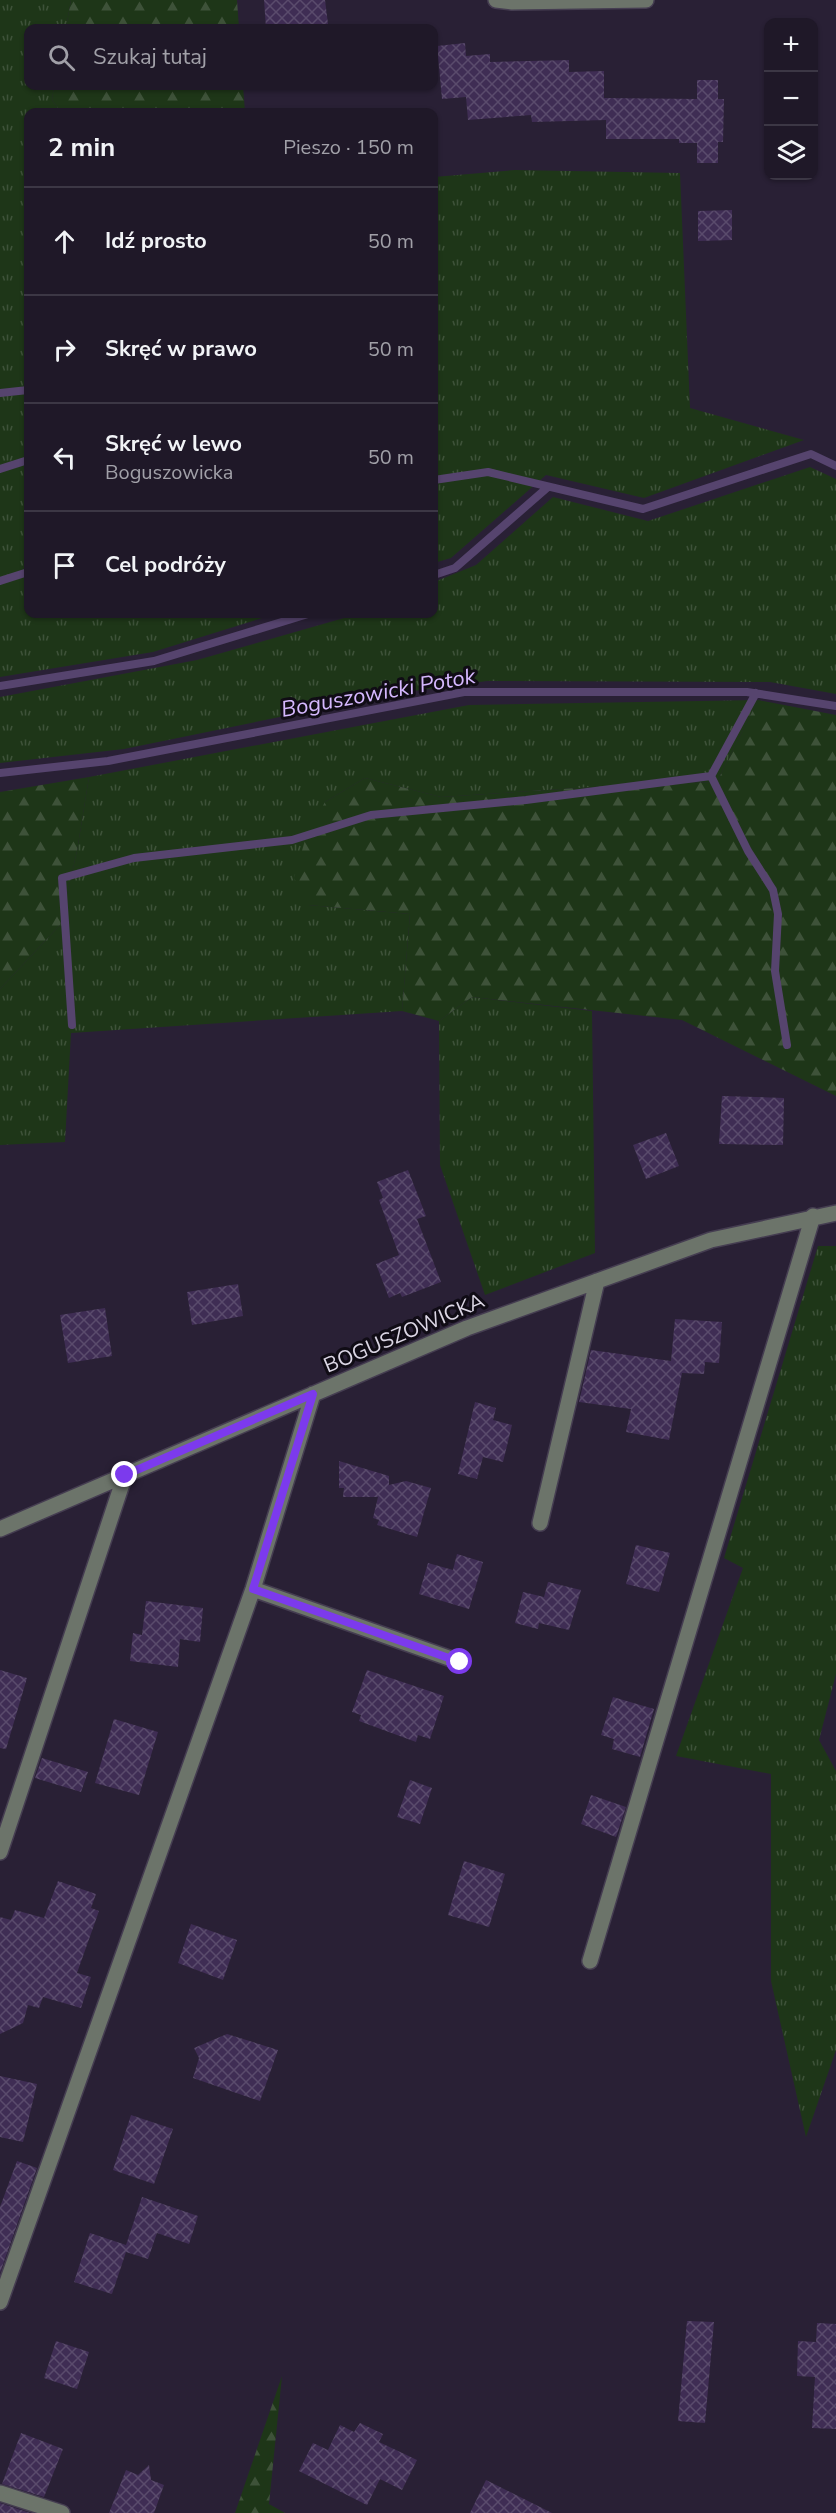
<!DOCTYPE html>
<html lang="pl">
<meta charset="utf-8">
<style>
body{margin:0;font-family:"Nunito Sans",sans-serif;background:#2c2534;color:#f1f3f6}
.controls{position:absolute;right:18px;top:18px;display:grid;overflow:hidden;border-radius:12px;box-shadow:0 2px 4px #0004}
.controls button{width:54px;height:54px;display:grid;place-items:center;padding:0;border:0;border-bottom:2px solid #3c3745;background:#1f1828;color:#f1f3f6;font:30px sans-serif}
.stop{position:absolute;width:18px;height:18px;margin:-14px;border:4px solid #7c3aed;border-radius:50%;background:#fff}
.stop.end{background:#7c3aed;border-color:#fff;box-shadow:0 2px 6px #0008}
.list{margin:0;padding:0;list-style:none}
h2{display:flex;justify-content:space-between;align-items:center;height:78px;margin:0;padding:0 24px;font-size:26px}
h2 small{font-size:20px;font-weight:400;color:#a1a0a8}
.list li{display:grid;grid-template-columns:39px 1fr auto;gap:18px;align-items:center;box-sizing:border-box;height:108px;padding:0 24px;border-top:2px solid #3c3745}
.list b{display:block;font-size:22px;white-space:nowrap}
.list p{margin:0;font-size:20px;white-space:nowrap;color:#a1a0a8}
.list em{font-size:20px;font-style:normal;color:#a1a0a8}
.icon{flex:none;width:33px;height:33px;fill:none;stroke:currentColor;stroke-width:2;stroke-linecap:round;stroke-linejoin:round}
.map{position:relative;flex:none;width:836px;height:2513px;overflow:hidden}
.search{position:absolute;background:#1f1828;box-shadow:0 2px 4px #0004;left:24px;top:24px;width:414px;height:66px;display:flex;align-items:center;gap:15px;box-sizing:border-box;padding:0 21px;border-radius:12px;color:#a1a0a8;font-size:22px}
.panel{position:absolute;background:#1f1828;box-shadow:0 2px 4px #0004;left:24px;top:108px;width:414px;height:510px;border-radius:12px}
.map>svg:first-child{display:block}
.grass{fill:url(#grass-tufts)}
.forest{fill:url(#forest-firs)}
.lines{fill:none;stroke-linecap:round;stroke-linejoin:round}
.stream{stroke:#56446e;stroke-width:8}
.building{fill:url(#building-cross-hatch)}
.minor-casing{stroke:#453d51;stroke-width:18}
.minor{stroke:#6c746a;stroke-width:15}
.route{stroke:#7c3aed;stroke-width:8}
.labels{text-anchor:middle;stroke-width:6;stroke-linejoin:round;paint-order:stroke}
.street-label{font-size:21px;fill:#dbd6e4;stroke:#100c15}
.water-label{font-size:22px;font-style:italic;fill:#d5b8fe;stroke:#100c15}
</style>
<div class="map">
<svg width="836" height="2513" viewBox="0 0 836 2513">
<defs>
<pattern id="grass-tufts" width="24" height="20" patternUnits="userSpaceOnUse" patternTransform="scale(1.5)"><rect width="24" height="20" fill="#1e3618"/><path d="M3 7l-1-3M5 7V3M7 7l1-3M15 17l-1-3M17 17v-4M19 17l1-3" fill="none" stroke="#3e5239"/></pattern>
<pattern id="forest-firs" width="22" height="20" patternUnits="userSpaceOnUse" patternTransform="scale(1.5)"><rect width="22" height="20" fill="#1e3618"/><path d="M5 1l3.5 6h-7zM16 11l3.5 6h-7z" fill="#3e5239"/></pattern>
<pattern id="building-cross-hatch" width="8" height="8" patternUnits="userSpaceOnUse" patternTransform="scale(1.5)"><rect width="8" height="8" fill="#3f2d54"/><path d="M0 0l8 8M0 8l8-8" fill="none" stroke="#5a4b6c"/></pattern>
</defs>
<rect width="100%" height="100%" fill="#292035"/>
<path class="grass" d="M 0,0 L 71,0 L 66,28 L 28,28 L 28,86 L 54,86 L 52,100 L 61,112 L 28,112 L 28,614 L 275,614 L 153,652 L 0,677 Z
M 515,170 L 680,173 L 690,408 L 804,440 L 644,498 L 546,475 L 451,558 L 434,563 L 434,177 Z
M 810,467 L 836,479 L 836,694 L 770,682 L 487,681 L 392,694 L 124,749 L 0,763 L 0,697 L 197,660 L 358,614 L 434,614 L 434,582 L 476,565 L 553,497 L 648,521 Z
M 758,700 L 717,782 L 640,784 L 441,797 L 365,778 L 325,802 L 308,905 L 410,914 L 402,1011 L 71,1033 L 65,1142 L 0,1145 L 0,989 L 60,925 L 77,851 L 89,777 L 469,705 Z
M 472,997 L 592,1011 L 595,1253 L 485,1295 L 440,1165 L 439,1021 Z
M 818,1246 L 836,1246 L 836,1674 L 819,1740 L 836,1771 L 836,2050 L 806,2137 L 771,1981 L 771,1774 L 676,1756 L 743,1568 L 724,1558 Z"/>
<path class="forest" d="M 71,0 L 237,0 L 239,28 L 66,28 Z
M 54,86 L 243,86 L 245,112 L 61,112 L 52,100 Z
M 758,700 L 836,715 L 836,1096 L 682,1020 L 472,997 L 439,1021 L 402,1011 L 410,914 L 308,905 L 294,878 L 306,837 L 325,802 L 365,778 L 441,797 L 640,784 L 717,782 Z
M 89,777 L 77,851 L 60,925 L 0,989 L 0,792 Z
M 282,2376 L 269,2504 L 285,2513 L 235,2513 Z"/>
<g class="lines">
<path class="stream" d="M 0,393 L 28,390
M 0,469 L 28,460
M 434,480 L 488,472 L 643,509 L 811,454 L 836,466
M 434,575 L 455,568 L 548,487
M 0,581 L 28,572
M 0,686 L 154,661 L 308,614
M 0,773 L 108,761 L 464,692 L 747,692 L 836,706
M 711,776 L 748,851 L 773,890 L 778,914 L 775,971 L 787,1045
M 72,1025 L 62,878 L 134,858 L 292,840 L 371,815 L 526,800 L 711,776 L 756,693"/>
</g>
<path class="building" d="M 264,0 L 325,0 L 328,24 L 266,28 Z
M 465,43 L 466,56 L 490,54 L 490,62 L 569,60 L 569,72 L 604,71 L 604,98 L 697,99 L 697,80 L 718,80 L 718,99 L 724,99 L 723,142 L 718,142 L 718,163 L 697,163 L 697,143 L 679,143 L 679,139 L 606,139 L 606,120 L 532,122 L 531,115 L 468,120 L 466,97 L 442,99 L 437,46 Z
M 732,210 L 732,240 L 698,241 L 698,211 Z
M 722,1096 L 784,1098 L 783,1145 L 719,1144 Z
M 666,1133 L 679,1166 L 646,1179 L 633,1145 Z
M 408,1170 L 426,1216 L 417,1219 L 441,1282 L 402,1297 L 400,1293 L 389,1298 L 376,1264 L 399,1255 L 379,1200 L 383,1198 L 377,1182 Z
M 238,1284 L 243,1316 L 192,1325 L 187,1292 Z
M 105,1308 L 112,1356 L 68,1363 L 60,1315 Z
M 675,1319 L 722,1322 L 719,1363 L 705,1362 L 704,1374 L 682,1373 L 669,1440 L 626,1432 L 631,1409 L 579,1402 L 591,1350 L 671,1361 Z
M 475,1402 L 496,1408 L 493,1420 L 512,1425 L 503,1462 L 483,1457 L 477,1479 L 458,1474 Z
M 339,1461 L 389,1476 L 389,1485 L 406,1481 L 431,1488 L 417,1537 L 377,1525 L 379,1520 L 373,1518 L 378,1497 L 343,1497 L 344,1488 L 339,1488 Z
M 636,1545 L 670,1553 L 659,1592 L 626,1584 Z
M 457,1554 L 483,1562 L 469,1609 L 419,1594 L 428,1563 L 453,1570 Z
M 548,1582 L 581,1590 L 569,1630 L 539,1623 L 538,1629 L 515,1623 L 523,1592 L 544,1597 Z
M 146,1601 L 203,1608 L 200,1642 L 180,1639 L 178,1667 L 130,1661 L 133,1633 L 142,1635 Z
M 0,1670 L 27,1678 L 6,1749 L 0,1748 Z
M 367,1670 L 444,1696 L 430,1739 L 418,1735 L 416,1742 L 359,1721 L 361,1715 L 352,1712 Z
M 613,1697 L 654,1709 L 640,1757 L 612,1749 L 614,1739 L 601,1735 Z
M 114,1719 L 158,1732 L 139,1795 L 95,1783 Z
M 42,1758 L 88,1772 L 81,1792 L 35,1778 Z
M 410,1780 L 432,1788 L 420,1824 L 397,1817 Z
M 591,1795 L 626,1807 L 616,1837 L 581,1824 Z
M 464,1861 L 505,1874 L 489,1927 L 448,1915 Z
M 58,1881 L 96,1894 L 91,1908 L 99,1911 L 77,1973 L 91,1977 L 81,2008 L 43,1997 L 39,2008 L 28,2005 L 23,2023 L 0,2034 L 0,1917 L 11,1920 L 15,1910 L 44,1918 Z
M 191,1924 L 237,1940 L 223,1980 L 178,1963 Z
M 227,2034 L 278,2050 L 260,2101 L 193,2078 L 199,2058 L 194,2048 Z
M 0,2076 L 37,2084 L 23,2142 L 0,2137 Z
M 131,2115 L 173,2129 L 154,2184 L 113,2170 Z
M 17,2161 L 37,2168 L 0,2273 L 0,2207 Z
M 142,2197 L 198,2216 L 189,2244 L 157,2233 L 148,2259 L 126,2252 L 112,2294 L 74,2282 L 90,2233 L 126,2245 Z
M 687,2321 L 714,2322 L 705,2423 L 678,2421 Z
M 817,2323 L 836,2324 L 836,2429 L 812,2428 L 815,2377 L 797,2376 L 798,2341 L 816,2342 Z
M 56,2341 L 89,2352 L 77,2389 L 44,2378 Z
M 360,2423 L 383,2434 L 379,2442 L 417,2460 L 402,2490 L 380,2479 L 367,2505 L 299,2471 L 313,2443 L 328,2450 L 340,2425 L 354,2432 Z
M 21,2433 L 63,2449 L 44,2497 L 2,2484 Z
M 149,2465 L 151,2480 L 164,2485 L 154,2513 L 109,2513 L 126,2470 L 138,2475 Z
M 486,2480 L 552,2513 L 470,2513 Z
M 0,2503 L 30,2513 L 0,2513 Z"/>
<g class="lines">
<defs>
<path id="minor" d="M 496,0 L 512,2 L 646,0
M 540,1523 L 597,1281
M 0,1529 L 467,1328 L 711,1240 L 836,1213
M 253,1589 L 460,1662
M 0,1852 L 125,1475
M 590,1961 L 813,1216
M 0,2302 L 253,1589 L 313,1394
M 0,2493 L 62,2513"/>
</defs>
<use href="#minor" class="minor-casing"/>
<use href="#minor" class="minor"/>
</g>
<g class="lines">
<path class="route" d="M 125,1475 L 313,1394 L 253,1589 L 460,1662"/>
</g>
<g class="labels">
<g class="street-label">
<text transform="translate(404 1333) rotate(-23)" y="7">BOGUSZOWICKA</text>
</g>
<g class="water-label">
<text transform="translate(378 692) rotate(-10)" y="8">Boguszowicki Potok</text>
</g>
</g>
</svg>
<div class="controls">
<button>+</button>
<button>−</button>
<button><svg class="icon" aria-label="layers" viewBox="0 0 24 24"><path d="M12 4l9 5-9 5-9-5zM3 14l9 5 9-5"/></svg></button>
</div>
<div class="stop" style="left:460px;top:1662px"></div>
<div class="stop end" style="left:125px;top:1475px"></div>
<div class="search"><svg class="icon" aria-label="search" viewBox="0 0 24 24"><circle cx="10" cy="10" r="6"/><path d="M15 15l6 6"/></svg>Szukaj tutaj</div>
<section class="panel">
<h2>2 min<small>Pieszo · 150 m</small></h2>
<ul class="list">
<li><svg class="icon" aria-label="ahead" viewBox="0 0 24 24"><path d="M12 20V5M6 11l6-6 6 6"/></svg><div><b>Idź prosto</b></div><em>50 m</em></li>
<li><svg class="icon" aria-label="right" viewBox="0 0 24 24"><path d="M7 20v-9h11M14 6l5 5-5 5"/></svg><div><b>Skręć w prawo</b></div><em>50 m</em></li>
<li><svg class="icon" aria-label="left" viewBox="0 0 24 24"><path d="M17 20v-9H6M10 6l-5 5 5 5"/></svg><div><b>Skręć w lewo</b><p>Boguszowicka</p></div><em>50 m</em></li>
<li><svg class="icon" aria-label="arrive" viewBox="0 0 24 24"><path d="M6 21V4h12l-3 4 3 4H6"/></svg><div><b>Cel podróży</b></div></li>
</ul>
</section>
</div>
